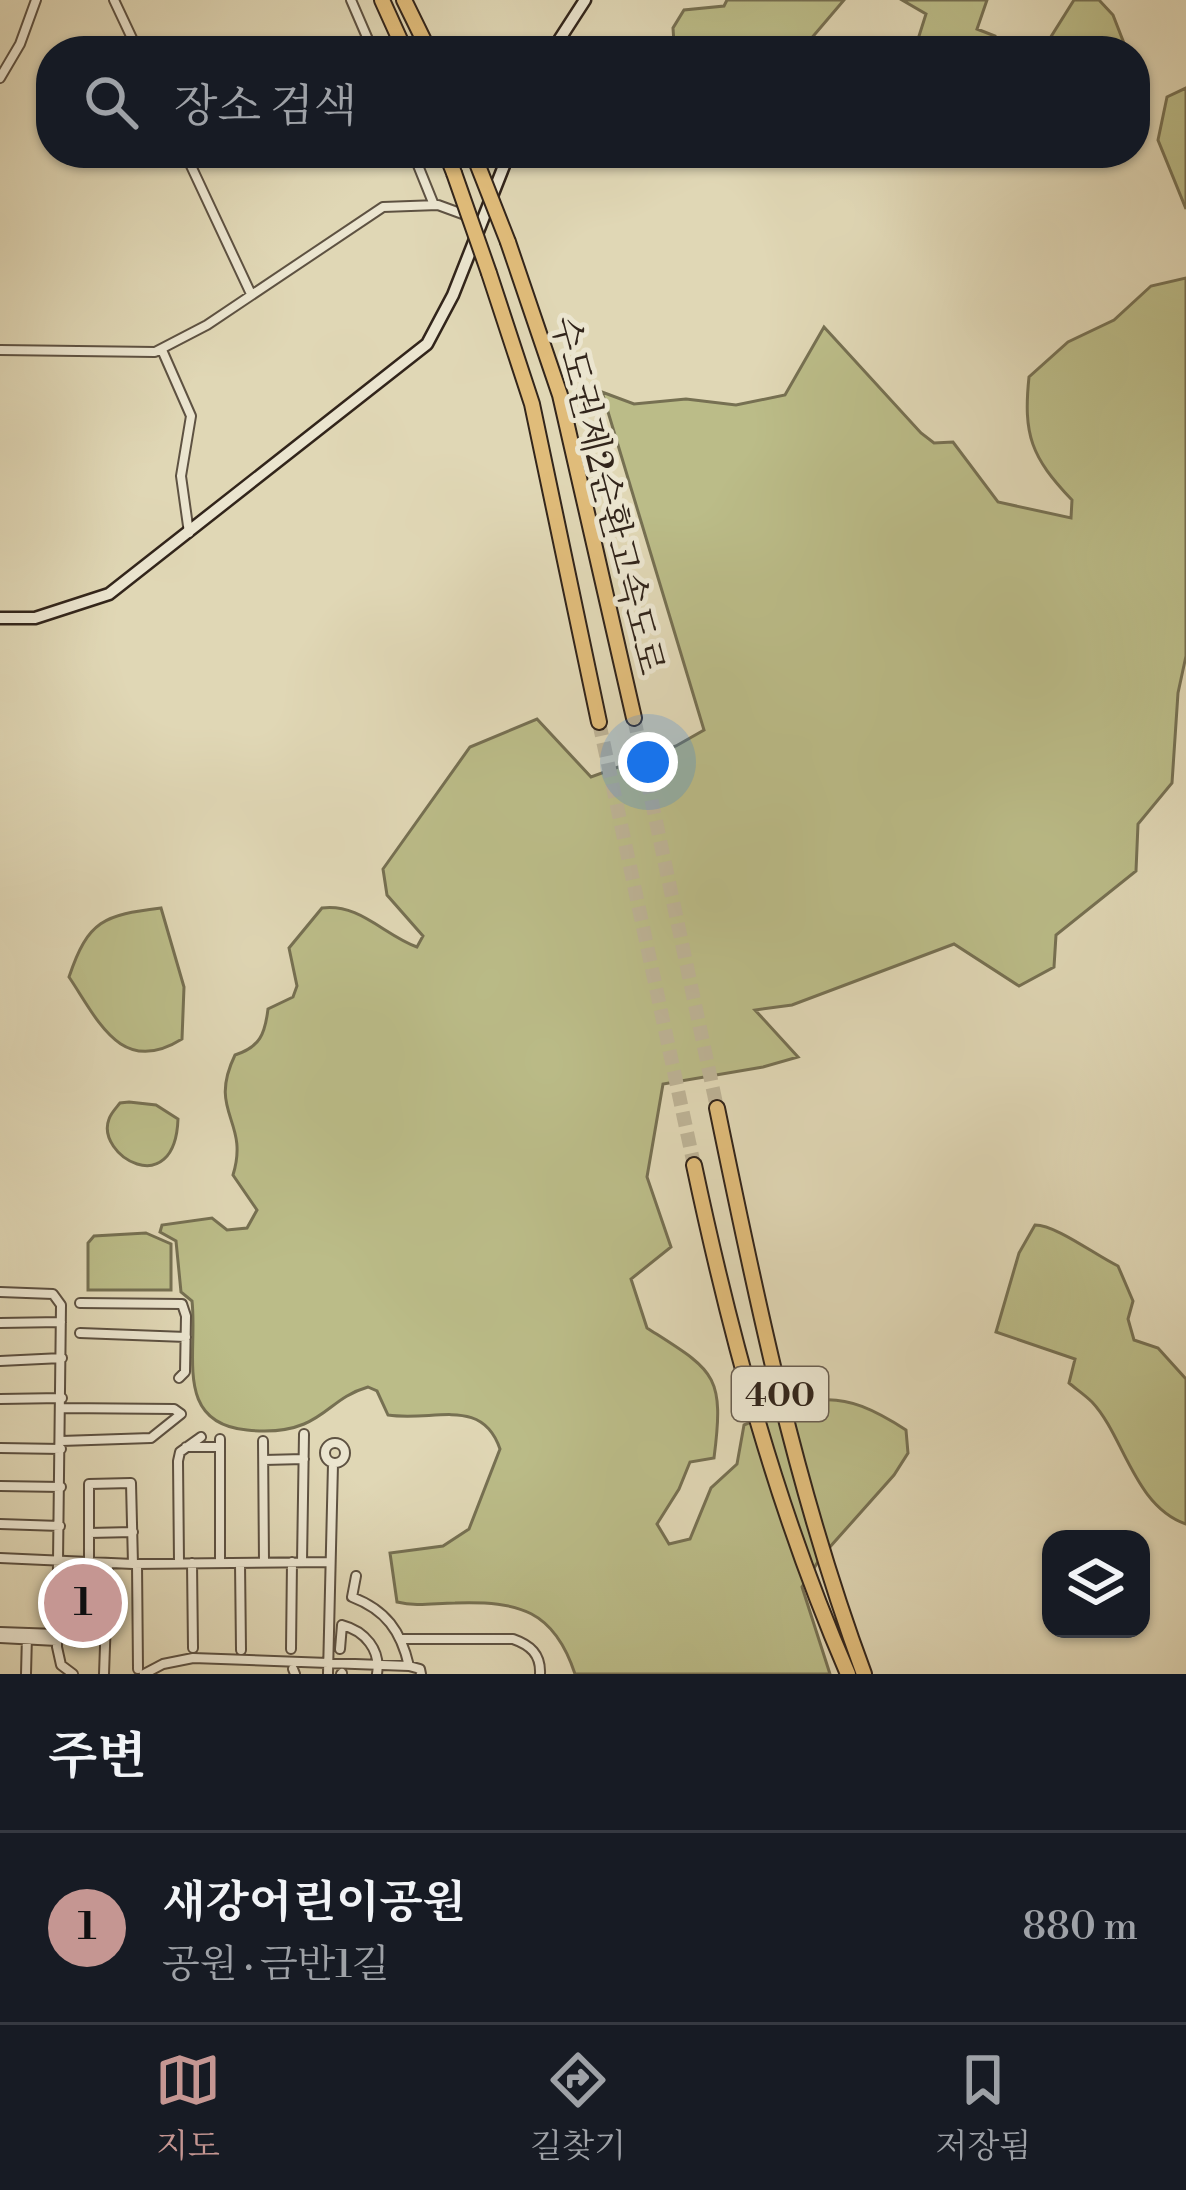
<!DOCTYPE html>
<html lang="ko">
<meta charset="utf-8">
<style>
body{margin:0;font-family:"Libre Bodoni","Noto Serif KR",serif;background:#242831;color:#f1f3f6}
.controls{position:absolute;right:36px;bottom:36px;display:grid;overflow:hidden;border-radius:24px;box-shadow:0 3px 9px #0004}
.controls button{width:108px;height:108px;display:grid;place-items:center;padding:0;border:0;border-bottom:3px solid #363941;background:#171b24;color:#f1f3f6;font:60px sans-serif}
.you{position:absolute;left:648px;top:762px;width:42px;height:42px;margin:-30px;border:9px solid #fff;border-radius:50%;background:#1a73e8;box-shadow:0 0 0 18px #1a73e833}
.badge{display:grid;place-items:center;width:78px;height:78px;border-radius:50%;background:#c59692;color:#111;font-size:39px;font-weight:700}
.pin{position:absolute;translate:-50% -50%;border:6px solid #fff;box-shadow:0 3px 12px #0006}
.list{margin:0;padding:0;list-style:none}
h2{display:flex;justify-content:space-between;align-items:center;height:156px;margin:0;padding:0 48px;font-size:51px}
h2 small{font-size:39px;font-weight:400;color:#9ea1a6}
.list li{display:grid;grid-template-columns:78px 1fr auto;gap:36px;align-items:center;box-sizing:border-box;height:192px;padding:0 48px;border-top:3px solid #363941}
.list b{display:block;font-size:45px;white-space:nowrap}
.list p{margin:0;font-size:39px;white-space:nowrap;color:#9ea1a6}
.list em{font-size:39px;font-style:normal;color:#9ea1a6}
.icon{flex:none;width:66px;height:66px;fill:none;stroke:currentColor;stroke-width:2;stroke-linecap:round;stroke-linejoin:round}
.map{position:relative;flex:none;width:1186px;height:1674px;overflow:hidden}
.search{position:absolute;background:#171b24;box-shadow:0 3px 9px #0004;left:36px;right:36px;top:36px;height:132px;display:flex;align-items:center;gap:30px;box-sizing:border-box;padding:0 42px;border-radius:48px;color:#9ea1a6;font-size:45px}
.sheet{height:348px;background:#171b24}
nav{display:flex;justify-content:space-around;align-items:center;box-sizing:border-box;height:168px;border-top:3px solid #363941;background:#171b24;font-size:33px;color:#9ea1a6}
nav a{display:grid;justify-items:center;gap:6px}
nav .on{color:#c59692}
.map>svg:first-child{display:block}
.green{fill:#bbbc88;stroke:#767052;stroke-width:3}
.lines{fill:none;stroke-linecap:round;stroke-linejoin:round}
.highway-tunnel{stroke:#bdb396;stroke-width:14;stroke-dasharray:14 7;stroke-linecap:butt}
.street-casing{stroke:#5e5242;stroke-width:12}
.secondary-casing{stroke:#32251b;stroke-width:15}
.highway-casing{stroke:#32251b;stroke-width:18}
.street{stroke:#ebe5cf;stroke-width:8}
.secondary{stroke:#ebe5cf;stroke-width:10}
.highway{stroke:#e0bc7a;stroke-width:14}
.highway-bridge-casing{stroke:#32251b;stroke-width:18;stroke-linecap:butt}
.highway-bridge{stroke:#e0bc7a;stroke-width:14}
.labels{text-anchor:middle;stroke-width:10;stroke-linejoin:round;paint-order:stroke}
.shield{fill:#ebe5cf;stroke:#6a5f51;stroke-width:3}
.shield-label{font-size:33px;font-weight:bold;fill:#32251b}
.street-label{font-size:36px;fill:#32251b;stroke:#ebe5cf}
</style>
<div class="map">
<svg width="1186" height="1674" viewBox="0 0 1186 1674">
<rect width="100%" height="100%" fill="#e0d7b5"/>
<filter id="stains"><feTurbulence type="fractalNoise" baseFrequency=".00167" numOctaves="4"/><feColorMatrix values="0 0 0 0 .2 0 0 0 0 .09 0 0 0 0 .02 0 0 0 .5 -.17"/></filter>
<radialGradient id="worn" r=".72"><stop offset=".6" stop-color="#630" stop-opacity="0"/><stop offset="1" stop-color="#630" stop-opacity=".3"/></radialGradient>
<path class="green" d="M 727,0 L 844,0 L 804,47 C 791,46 776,42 763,44 C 734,48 701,60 674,43 L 673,28 L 684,10 L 724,6 Z
M 902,0 L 987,0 L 977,29 L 995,36 L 994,51 L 933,51 L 919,36 L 926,14 Z
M 1074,0 L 1099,0 L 1113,15 L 1127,51 L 1042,51 Z
M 1186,88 L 1186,209 L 1158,140 L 1167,97 Z
M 1186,278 L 1186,656 L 1178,693 L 1172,783 L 1138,824 L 1136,871 L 1056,935 L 1054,967 L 1019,986 L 954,944 L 792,1005 L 755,1010 L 798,1057 L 763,1067 L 663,1084 L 647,1177 L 671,1247 L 631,1279 L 647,1328 C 714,1371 725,1373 714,1458 L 690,1462 L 679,1489 L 657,1524 L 669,1544 L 690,1539 L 711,1488 L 737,1464 L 744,1425 C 815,1395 838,1386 906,1430 L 908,1453 L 894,1475 L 821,1557 L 802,1587 L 830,1674 L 575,1674 C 554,1610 519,1601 455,1603 C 435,1603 417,1607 397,1602 L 390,1553 L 443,1546 L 469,1529 L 500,1449 C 482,1396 434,1422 388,1415 L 377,1391 L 368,1387 C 337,1396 330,1413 304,1424 C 287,1431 265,1432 247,1430 C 173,1423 198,1353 192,1301 L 181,1292 L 176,1241 L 160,1232 L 162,1225 L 212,1218 L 227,1230 L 247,1228 L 257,1210 L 233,1175 C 250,1120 207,1113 235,1055 C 260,1047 265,1034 268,1009 L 293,997 L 297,986 L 289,948 L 322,908 C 359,903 384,935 417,947 L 423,936 L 387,895 L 383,869 L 470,747 L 537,719 L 591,777 L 676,746 L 704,730 L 602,392 L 634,404 L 686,399 L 736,405 L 785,395 L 824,327 L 921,433 L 934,443 L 953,442 L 998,502 L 1071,518 L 1072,500 C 1031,457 1023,435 1029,377 L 1068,342 L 1114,320 L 1151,286 Z
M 161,908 L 184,987 L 182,1039 C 121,1077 98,1020 69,977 C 88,920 104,915 161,908 Z
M 129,1102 L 156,1105 L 178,1119 C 175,1202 95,1156 109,1119 C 111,1113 116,1108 120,1103 Z
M 1035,1225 C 1056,1225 1095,1255 1118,1266 L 1133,1301 L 1128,1319 L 1134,1340 L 1158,1348 L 1186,1379 L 1186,1524 C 1134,1506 1124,1436 1092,1402 C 1085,1395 1076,1389 1069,1383 L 1075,1359 L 996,1332 L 1019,1253 Z
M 146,1233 L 171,1244 L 171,1290 L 88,1290 L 88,1243 L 94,1236 Z
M 64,1564 L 104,1566 L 104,1643 L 84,1642 L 75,1646 L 61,1641 Z"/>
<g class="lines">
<path class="highway-tunnel" d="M 634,718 L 717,1108
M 599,722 L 694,1165"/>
<defs>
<path id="street" d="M 114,0 L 138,51
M 351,0 L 373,51
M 0,78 L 20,44 L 36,0
M 185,153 L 251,294
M 413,153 L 434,205
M 0,350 L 155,352 L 207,325 L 383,207 L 438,205 L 468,216
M 162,350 L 191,416 L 181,476 L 189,533
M 0,1292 L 53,1294 L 61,1305 L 57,1647 L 61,1665 L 73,1674
M 80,1303 L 182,1304 L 186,1316 L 185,1372 L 179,1378
M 0,1323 L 61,1322
M 80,1333 L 186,1337
M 0,1361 L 62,1358
M 0,1399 L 62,1398
M 61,1441 L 151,1438 L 181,1414 L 174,1409 L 61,1408
M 263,1441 L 264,1562
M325 1453a10 10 0 1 1 20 0a10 10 0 1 1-20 0Z
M 186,1447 L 220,1447
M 0,1448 L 61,1449
M 264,1460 L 304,1459
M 0,1486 L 61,1487
M 0,1524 L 60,1526
M 89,1533 L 133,1532
M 0,1558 L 133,1564 L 330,1562
M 89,1562 L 89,1484 L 131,1483 L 133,1564
M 179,1562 L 178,1461 L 180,1452 L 201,1437
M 302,1562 L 304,1434
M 192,1563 L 193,1648
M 220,1563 L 220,1439
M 240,1563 L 241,1650
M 137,1564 L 138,1669
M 356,1576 L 352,1597 C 386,1610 401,1631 409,1666
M 0,1632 L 57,1634
M 0,1638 L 57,1641
M 403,1639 L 513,1639 C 530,1645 541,1654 540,1674
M 291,1649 L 292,1562
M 340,1649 L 342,1625 C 365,1631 381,1650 377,1674
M 293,1669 L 295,1674
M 26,1674 L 27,1635
M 104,1674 L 108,1563
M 144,1674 L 163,1664 L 193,1658 L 409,1666 L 420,1669 L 421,1674
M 328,1674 L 333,1464
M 341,1674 L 342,1673"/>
<path id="secondary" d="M 552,51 L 585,0
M 0,618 L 35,618 L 109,594 L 427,344 L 453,295 L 509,153"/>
<path id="highway" d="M 382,0 L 405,51
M 404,0 L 429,51
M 446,153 L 454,173
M 508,242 L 560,395 L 634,718
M 489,273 L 532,404 L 599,722
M 717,1108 C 756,1298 796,1491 864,1674
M 694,1165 C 731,1339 777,1510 848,1674"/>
</defs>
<use href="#street" class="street-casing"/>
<use href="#secondary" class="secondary-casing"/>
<use href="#highway" class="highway-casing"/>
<use href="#street" class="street"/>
<use href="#secondary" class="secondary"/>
<use href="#highway" class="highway"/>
<defs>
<path id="highway-bridge" d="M 473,153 L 508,242
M 454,173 L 489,273"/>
</defs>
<use href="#highway-bridge" class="highway-bridge-casing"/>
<use href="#highway-bridge" class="highway-bridge"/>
</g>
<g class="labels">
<rect class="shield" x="732" y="1367" width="96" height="54" rx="9"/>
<g class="shield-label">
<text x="780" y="1406">400</text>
</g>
<g class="street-label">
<text transform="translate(609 495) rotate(76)" y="13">수도권제2순환고속도로</text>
</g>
</g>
<rect width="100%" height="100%" filter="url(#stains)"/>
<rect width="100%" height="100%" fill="url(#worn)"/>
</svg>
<div class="controls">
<button><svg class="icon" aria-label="layers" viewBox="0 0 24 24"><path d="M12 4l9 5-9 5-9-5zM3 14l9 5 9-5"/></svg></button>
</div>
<div class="you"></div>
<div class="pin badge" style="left:83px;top:1603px">1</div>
<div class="search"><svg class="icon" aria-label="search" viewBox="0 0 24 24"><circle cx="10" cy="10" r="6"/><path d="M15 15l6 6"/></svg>장소 검색</div>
</div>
<section class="sheet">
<h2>주변<small></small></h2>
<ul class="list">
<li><span class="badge">1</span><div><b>새강어린이공원</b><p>공원 · 금반1길</p></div><em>880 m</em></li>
</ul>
</section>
<nav>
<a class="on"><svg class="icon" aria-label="map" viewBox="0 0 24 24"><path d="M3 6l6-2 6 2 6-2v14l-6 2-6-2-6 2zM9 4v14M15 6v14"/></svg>지도</a>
<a><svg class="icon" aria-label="directions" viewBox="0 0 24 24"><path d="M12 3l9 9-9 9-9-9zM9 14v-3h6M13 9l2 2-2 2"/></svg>길찾기</a>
<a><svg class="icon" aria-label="saved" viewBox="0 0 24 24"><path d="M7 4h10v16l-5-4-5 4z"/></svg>저장됨</a>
</nav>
